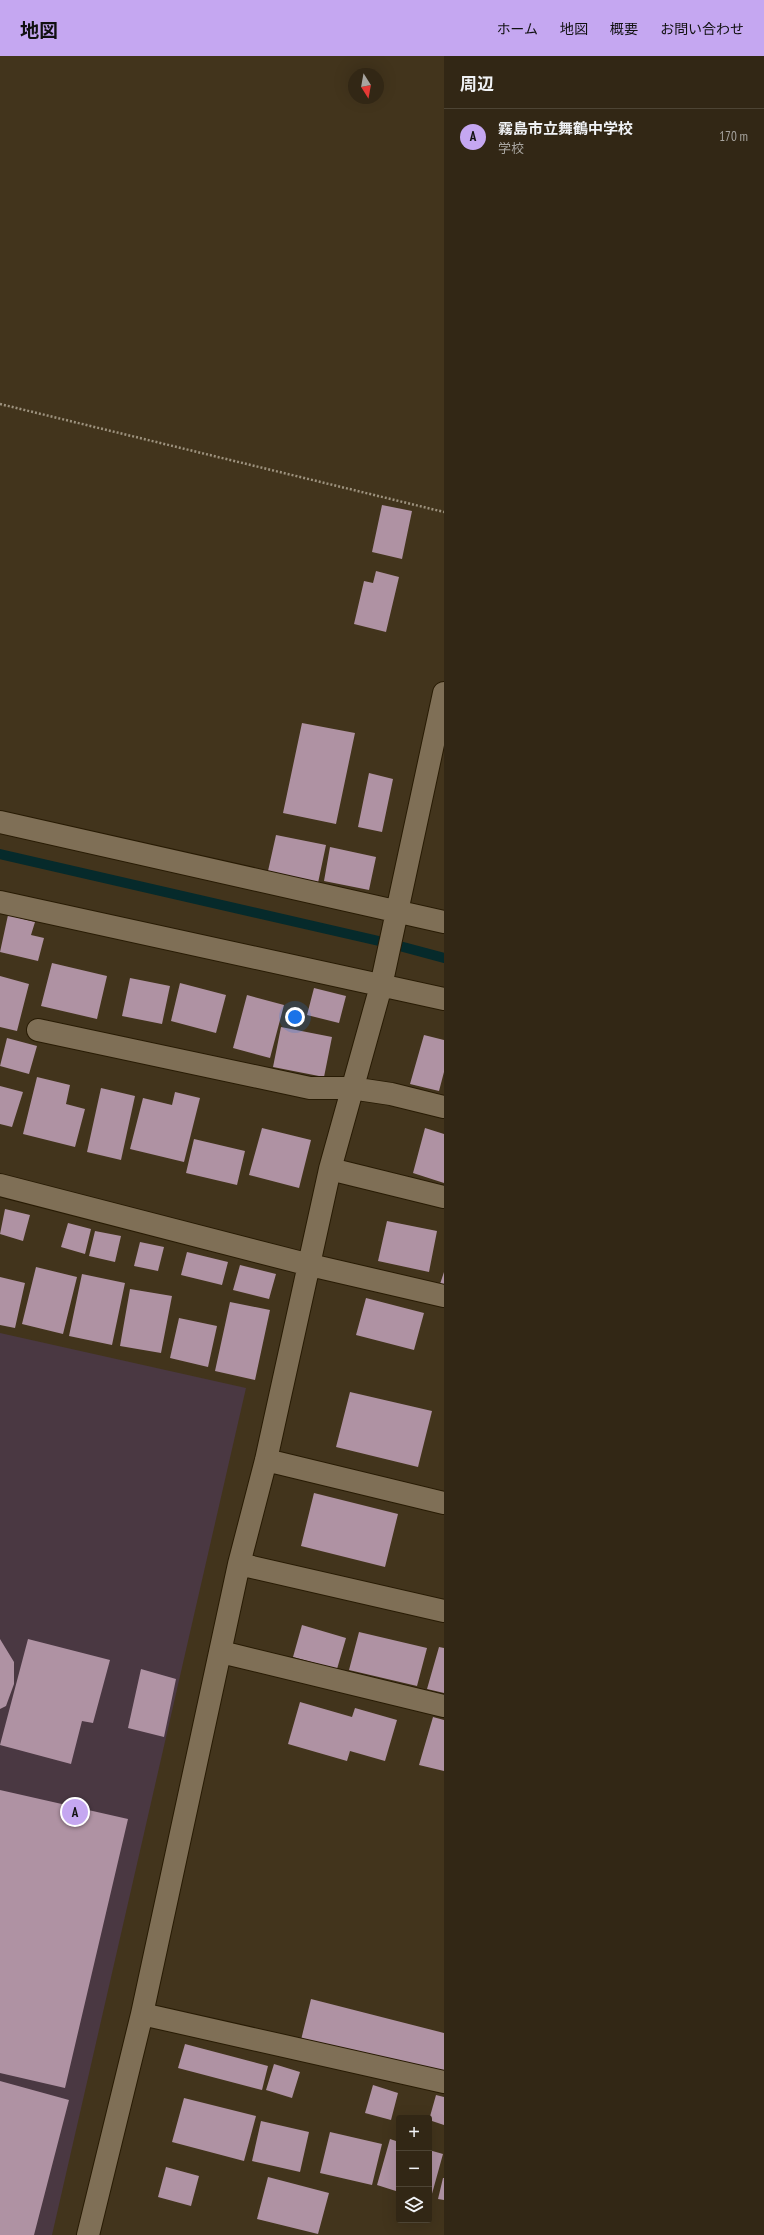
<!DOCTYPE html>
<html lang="ja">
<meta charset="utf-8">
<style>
body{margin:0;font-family:"PT Sans Narrow","Noto Sans JP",sans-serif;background:#3d3322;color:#f1f3f6}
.controls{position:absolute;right:12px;bottom:12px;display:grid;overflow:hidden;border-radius:4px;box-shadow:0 4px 16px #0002}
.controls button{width:36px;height:36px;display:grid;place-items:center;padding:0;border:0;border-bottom:1px solid #4d4434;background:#322715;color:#f1f3f6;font:20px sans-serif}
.compass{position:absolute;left:348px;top:12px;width:36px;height:36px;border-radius:50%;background:#322715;box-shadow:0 4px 16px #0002;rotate:169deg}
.you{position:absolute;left:295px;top:961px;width:14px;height:14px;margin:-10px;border:3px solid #fff;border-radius:50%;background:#1a73e8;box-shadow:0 0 0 6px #1a73e833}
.badge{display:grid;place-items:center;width:26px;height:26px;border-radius:50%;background:#c5a7f1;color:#111;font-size:13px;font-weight:700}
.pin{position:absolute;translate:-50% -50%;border:2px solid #fff;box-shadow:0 1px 4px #0006}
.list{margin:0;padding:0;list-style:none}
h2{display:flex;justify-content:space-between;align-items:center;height:52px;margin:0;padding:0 16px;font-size:17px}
h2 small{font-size:13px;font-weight:400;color:#a8a5a0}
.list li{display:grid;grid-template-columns:26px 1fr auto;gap:12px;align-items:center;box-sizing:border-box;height:56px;padding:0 16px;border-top:1px solid #4d4434}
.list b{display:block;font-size:15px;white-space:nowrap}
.list p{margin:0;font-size:13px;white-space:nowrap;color:#a8a5a0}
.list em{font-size:13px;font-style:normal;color:#a8a5a0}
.icon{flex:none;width:22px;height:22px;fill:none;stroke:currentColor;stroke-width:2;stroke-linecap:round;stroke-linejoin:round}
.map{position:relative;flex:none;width:444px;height:2179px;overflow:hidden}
header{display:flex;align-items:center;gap:24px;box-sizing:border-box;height:56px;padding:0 20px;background:#c5a7f1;color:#111}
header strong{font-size:19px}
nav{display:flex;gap:22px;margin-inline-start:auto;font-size:14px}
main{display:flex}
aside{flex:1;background:#322715}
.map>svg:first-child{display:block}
.education{fill:#4a3842}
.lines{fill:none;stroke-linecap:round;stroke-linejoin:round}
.stream{stroke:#062a2b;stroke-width:10}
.building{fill:#af92a3}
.minor-casing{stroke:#281b04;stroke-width:24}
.path{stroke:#9d927e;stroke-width:2.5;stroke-dasharray:2 2;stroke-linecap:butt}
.minor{stroke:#7f6f56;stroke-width:22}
</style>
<header>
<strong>地図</strong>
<nav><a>ホーム</a><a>地図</a><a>概要</a><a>お問い合わせ</a></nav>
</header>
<main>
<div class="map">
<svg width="444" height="2179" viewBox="0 0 444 2179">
<rect width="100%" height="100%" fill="#42341c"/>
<path class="education" d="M 0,1277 L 246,1332 L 52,2179 L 0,2179 Z"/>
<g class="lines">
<path class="stream" d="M 0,798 L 392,888 L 444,902"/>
</g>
<path class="building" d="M 382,449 L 412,455 L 402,503 L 372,496 Z
M 376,515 L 399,521 L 386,576 L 354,568 L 364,525 L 373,527 Z
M 302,667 L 355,677 L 336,768 L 283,757 Z
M 369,717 L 393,723 L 382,776 L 358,771 Z
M 276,779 L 326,789 L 318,827 L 268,815 Z
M 330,791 L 376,801 L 369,834 L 324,825 Z
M 8,859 L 35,866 L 31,879 L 44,882 L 38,905 L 0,896 Z
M 52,907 L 107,920 L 97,963 L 41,950 Z
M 0,920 L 29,928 L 17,975 L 0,971 Z
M 130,922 L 170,930 L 162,968 L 122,960 Z
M 180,927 L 226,939 L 216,977 L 171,965 Z
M 314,932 L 346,940 L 339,967 L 307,959 Z
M 247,939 L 284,949 L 270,1002 L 233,992 Z
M 281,971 L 332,981 L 324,1021 L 273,1011 Z
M 424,979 L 444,984 L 444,1016 L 439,1035 L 410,1028 Z
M 7,982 L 37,990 L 29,1018 L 0,1010 Z
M 37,1021 L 70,1029 L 66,1048 L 85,1053 L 75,1091 L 23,1078 Z
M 0,1030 L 23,1036 L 12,1071 L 0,1068 Z
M 101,1032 L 135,1040 L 121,1104 L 87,1096 Z
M 175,1036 L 200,1042 L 184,1106 L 130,1093 L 143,1042 L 172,1049 Z
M 262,1072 L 311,1084 L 299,1132 L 249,1119 Z
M 425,1072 L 444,1078 L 444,1127 L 413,1117 Z
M 194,1083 L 245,1095 L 237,1129 L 186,1117 Z
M 5,1153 L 30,1159 L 23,1185 L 0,1178 Z
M 387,1165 L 437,1175 L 429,1216 L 378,1205 Z
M 68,1167 L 91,1173 L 85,1198 L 61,1191 Z
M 95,1175 L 121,1180 L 115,1206 L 89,1200 Z
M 140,1186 L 164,1191 L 158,1215 L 134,1210 Z
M 187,1196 L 228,1206 L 222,1229 L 181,1219 Z
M 240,1209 L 276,1218 L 269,1243 L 233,1234 Z
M 36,1211 L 77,1221 L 63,1278 L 22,1268 Z
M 444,1216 L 444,1230 L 440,1228 Z
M 82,1218 L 125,1227 L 112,1289 L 69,1280 Z
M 0,1221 L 25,1227 L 15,1272 L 0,1269 Z
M 130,1233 L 172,1240 L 161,1297 L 120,1290 Z
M 366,1242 L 424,1257 L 414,1294 L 356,1279 Z
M 230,1246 L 270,1254 L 255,1324 L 215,1315 Z
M 179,1262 L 217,1270 L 208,1311 L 170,1302 Z
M 350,1336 L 432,1355 L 418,1411 L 336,1391 Z
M 314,1437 L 398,1458 L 385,1511 L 301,1490 Z
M 302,1569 L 346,1582 L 337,1613 L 293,1601 Z
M 359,1576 L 427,1592 L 417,1630 L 349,1614 Z
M 0,1583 L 14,1606 L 14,1628 L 6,1650 L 0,1653 Z
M 28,1583 L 110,1604 L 93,1667 L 82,1665 L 71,1708 L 0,1689 Z
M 439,1591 L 444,1592 L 444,1637 L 427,1633 Z
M 141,1613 L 176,1623 L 164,1681 L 128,1672 Z
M 300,1646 L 352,1661 L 355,1652 L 397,1664 L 385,1705 L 350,1695 L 347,1705 L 288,1688 Z
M 433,1661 L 444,1664 L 444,1715 L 419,1709 Z
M 0,1734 L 128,1763 L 65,2032 L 0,2017 Z
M 311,1943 L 444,1977 L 444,2021 L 301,1984 Z
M 185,1988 L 268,2010 L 262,2034 L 178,2012 Z
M 274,2008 L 300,2016 L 292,2042 L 266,2034 Z
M 0,2025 L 69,2044 L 34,2179 L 0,2179 Z
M 373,2029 L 398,2037 L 391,2064 L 365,2057 Z
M 436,2039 L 444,2041 L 444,2069 L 429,2064 Z
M 184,2042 L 256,2060 L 244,2105 L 172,2086 Z
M 261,2065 L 309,2076 L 300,2116 L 252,2105 Z
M 330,2076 L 382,2088 L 372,2129 L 320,2117 Z
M 390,2083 L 399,2086 L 399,2136 L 377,2129 Z
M 429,2094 L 443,2098 L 430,2145 L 429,2144 Z
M 166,2111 L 199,2120 L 191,2150 L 158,2141 Z
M 268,2121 L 329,2137 L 318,2178 L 257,2163 Z
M 443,2122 L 444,2122 L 444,2144 L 438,2143 Z"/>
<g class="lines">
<defs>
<path id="minor" d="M 0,766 L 444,866
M 0,846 L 444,943
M 38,974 L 310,1032 L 351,1032 L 391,1038 L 444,1051
M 330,1113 L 444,1141
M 0,1129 L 310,1209 L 444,1240
M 266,1404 L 444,1447
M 239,1508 L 444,1555
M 221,1596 L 444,1650
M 142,1958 L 444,2026
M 88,2179 L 142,1958 L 239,1508 L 266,1404 L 330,1113 L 381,930 L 444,637"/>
</defs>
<use href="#minor" class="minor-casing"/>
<path class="path" d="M 0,348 L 444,456"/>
<use href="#minor" class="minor"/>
</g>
</svg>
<div class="controls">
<button>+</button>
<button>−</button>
<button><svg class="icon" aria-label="layers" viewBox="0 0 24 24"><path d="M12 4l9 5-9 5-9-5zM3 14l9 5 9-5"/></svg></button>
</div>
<svg class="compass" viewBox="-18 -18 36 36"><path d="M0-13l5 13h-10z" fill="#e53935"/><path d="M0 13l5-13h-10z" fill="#a8a5a0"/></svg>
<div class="you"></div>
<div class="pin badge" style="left:75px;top:1756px">A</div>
</div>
<aside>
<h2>周辺<small></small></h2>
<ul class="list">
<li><span class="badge">A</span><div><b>霧島市立舞鶴中学校</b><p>学校</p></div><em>170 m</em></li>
</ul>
</aside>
</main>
